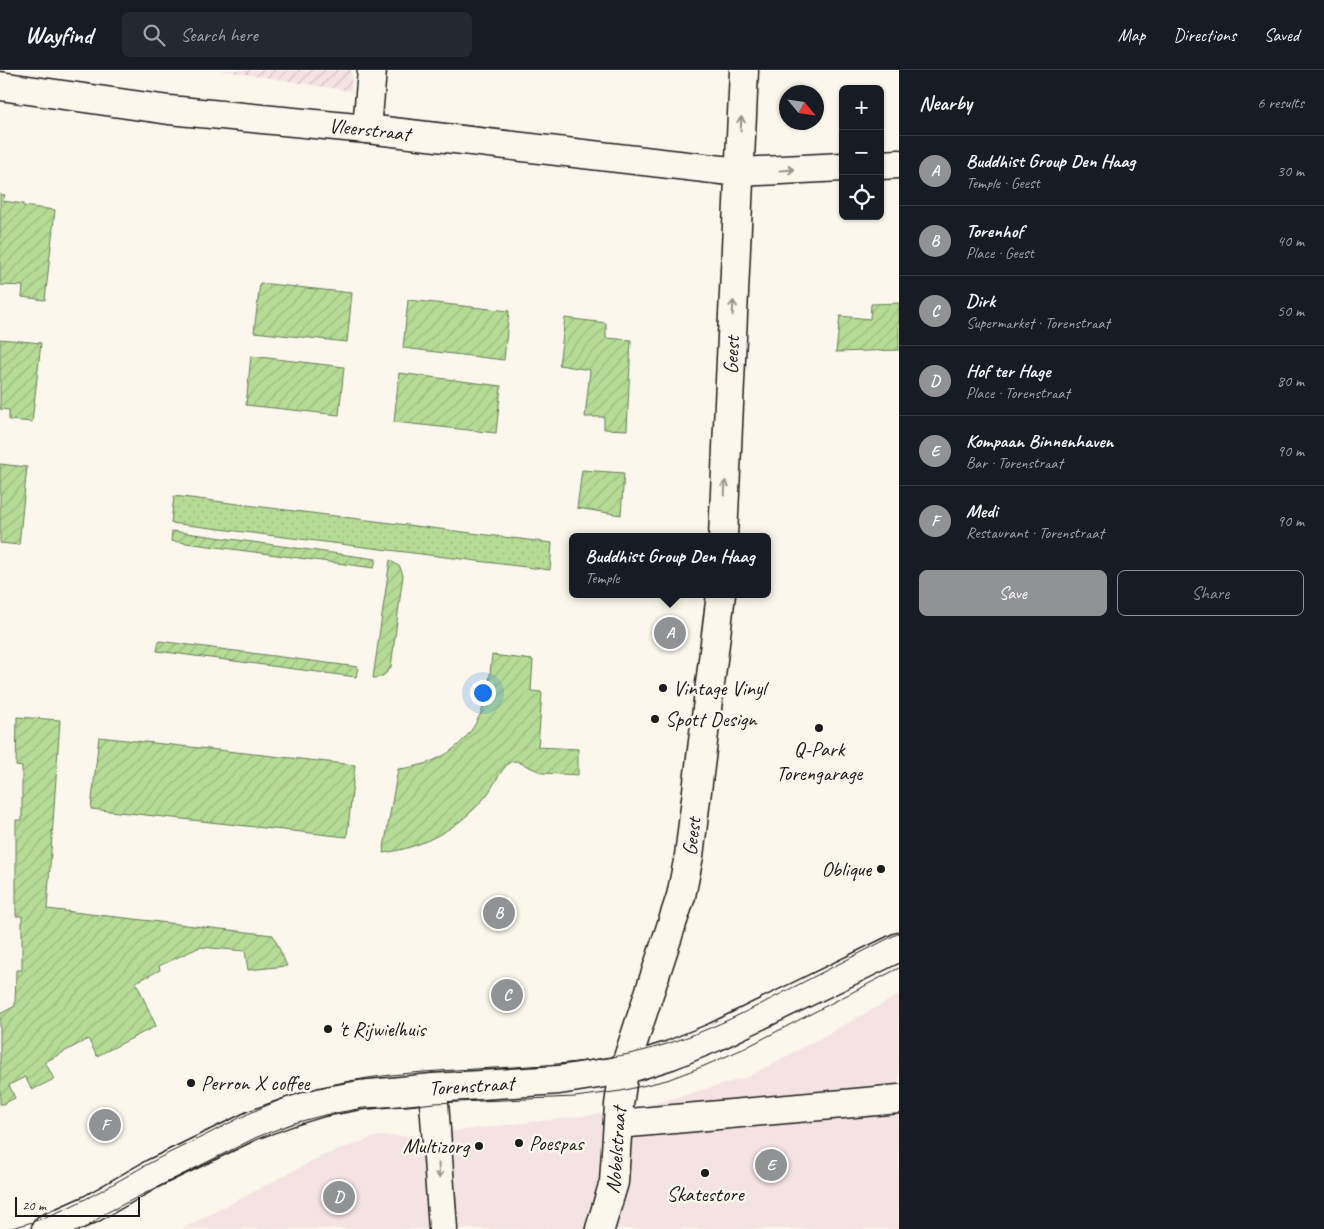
<!DOCTYPE html>
<meta charset="utf-8">
<style>
body{margin:0;font-family:Caveat,sans-serif;background:#242831;color:#f1f3f6}
.controls{position:absolute;right:15px;top:15px;display:grid;overflow:hidden;border-radius:8px;box-shadow:0 1px 4px #0004}
.controls button{width:45px;height:45px;display:grid;place-items:center;padding:0;border:0;border-bottom:1px solid #363941;background:#171b24;color:#f1f3f6;font:25px sans-serif}
.compass{position:absolute;left:779px;top:15px;width:45px;height:45px;border-radius:50%;background:#171b24;box-shadow:0 1px 4px #0004;rotate:119deg}
.scale{position:absolute;left:15px;bottom:12px;width:125px;box-sizing:border-box;padding-left:5px;border:2px solid #1c1c1c;border-top:0;font-size:14px;line-height:18px;white-space:nowrap;color:#1c1c1c;-webkit-text-stroke:4px #fbf7ec;paint-order:stroke}
.you{position:absolute;left:482px;top:622px;width:18px;height:18px;margin:-12px;border:4px solid #fff;border-radius:50%;background:#1a73e8;box-shadow:0 0 0 8px #1a73e833}
.badge{display:grid;place-items:center;width:32px;height:32px;border-radius:50%;background:#919294;color:#fff;font-size:16px;font-weight:700}
.pin{position:absolute;translate:-50% -50%;border:2px solid #fff;box-shadow:0 1px 5px #0006}
.popup{position:absolute;left:569px;top:463px;width:202px;height:65px;box-sizing:border-box;display:grid;place-content:center;border-radius:8px;background:#171b24;filter:drop-shadow(0 1px 4px #0005);font-size:16px;white-space:nowrap;color:#9ea1a6}
.popup b{font-size:19px;color:#f1f3f6}
.popup::after{content:'';position:absolute;left:50%;top:100%;margin-left:-10px;border:10px solid transparent;border-top-color:#171b24}
.list{margin:0;padding:0;list-style:none}
h2{display:flex;justify-content:space-between;align-items:center;height:65px;margin:0;padding:0 20px;font-size:21px}
h2 small{font-size:16px;font-weight:400;color:#9ea1a6}
.list li{display:grid;grid-template-columns:32px 1fr auto;gap:15px;align-items:center;box-sizing:border-box;height:70px;padding:0 20px;border-top:1px solid #363941}
.list b{display:block;font-size:19px;white-space:nowrap}
.list p{margin:0;font-size:16px;white-space:nowrap;color:#9ea1a6}
.list em{font-size:16px;font-style:normal;color:#9ea1a6}
.actions{display:flex;gap:10px;padding:15px 20px}
.actions a{flex:1;padding:11px 0;border:1px solid #919294;border-radius:8px;text-align:center;font-size:18px;color:#919294}
.actions .main{background:#919294;color:#fff}
.icon{flex:none;width:28px;height:28px;fill:none;stroke:currentColor;stroke-width:2;stroke-linecap:round;stroke-linejoin:round}
.map{position:relative;flex:none;width:899px;height:1159px;overflow:hidden}
header{display:flex;align-items:center;gap:30px;box-sizing:border-box;height:70px;padding:0 25px;background:#171b24;border-bottom:1px solid #363941}
header strong{font-size:24px}
nav{display:flex;gap:28px;margin-inline-start:auto;font-size:18px}
.search{width:350px;height:45px;background:#242831;display:flex;align-items:center;gap:12px;box-sizing:border-box;padding:0 18px;border-radius:8px;color:#9ea1a6;font-size:19px}
main{display:flex}
aside{flex:1;background:#171b24}
.map>svg:first-child{display:block}
.built{fill:#f5e3e4}
.industrial{fill:url(#industrial-furrows)}
.park{fill:url(#park-dots);stroke:#687c59}
.garden{fill:url(#garden-furrows);stroke:#687c59}
.lines{fill:none;stroke-linecap:round;stroke-linejoin:round}
.street-casing{stroke:#1c1c1c;stroke-width:31}
.secondary-casing{stroke:#1c1c1c;stroke-width:31}
.street{stroke:#fbf7ec;stroke-width:28}
.secondary{stroke:#fbf7ec;stroke-width:28}
.tram{stroke:#1c1c1c;stroke-width:1}
.oneway{stroke:#97948e}
.poi-dot{fill:#1c1c1c;stroke:#fbf7ec;stroke-width:2}
.labels{text-anchor:middle;stroke-width:5;stroke-linejoin:round;paint-order:stroke}
.street-label{font-size:21px;fill:#1c1c1c;stroke:#fbf7ec}
.poi-label{font-size:21px;fill:#1c1c1c;stroke:#fbf7ec;text-anchor:start}
</style>
<header>
<strong>Wayfind</strong>
<div class="search"><svg class="icon" aria-label="search" viewBox="0 0 24 24"><circle cx="10" cy="10" r="6"/><path d="M15 15l6 6"/></svg>Search here</div>
<nav><a>Map</a><a>Directions</a><a>Saved</a></nav>
</header>
<main>
<div class="map">
<svg width="899" height="1159" viewBox="0 0 899 1159">
<defs>
<pattern id="industrial-furrows" width="10" height="10" patternUnits="userSpaceOnUse" patternTransform="scale(1.25)"><rect width="10" height="10" fill="#f5e3e4"/><path d="M-1 1l2-2M0 10L10 0M9 11l2-2" fill="none" stroke="#d1c2c3"/></pattern>
<pattern id="park-dots" width="8" height="8" patternUnits="userSpaceOnUse" patternTransform="scale(1.25)"><rect width="8" height="8" fill="#b5db96"/><path d="M2 2h.1M6 6h.1" fill="none" stroke="#9bbb81" stroke-width="1.8" stroke-linecap="round"/></pattern>
<pattern id="garden-furrows" width="10" height="10" patternUnits="userSpaceOnUse" patternTransform="scale(1.25)"><rect width="10" height="10" fill="#b5db96"/><path d="M-1 1l2-2M0 10L10 0M9 11l2-2" fill="none" stroke="#9bbb81"/></pattern>
</defs>
<rect width="100%" height="100%" fill="#fbf7ec"/>
<filter id="ink" filterUnits="userSpaceOnUse"><feTurbulence type="fractalNoise" baseFrequency=".02" numOctaves="2"/><feDisplacementMap in="SourceGraphic" scale="10" xChannelSelector="R" yChannelSelector="G"/><feConvolveMatrix kernelMatrix="1 2 1 2 8 2 1 2 1" color-interpolation-filters="sRGB"/></filter>
<g filter="url(#ink)">
<path class="built" d="M 899,925 L 899,1159 L 182,1159 L 322,1086 L 377,1066 L 413,1066 L 632,1040 L 748,1007 Z"/>
<path class="industrial" d="M 220,0 L 352,0 L 351,21 Z"/>
<path class="park" d="M 174,426 L 552,473 L 550,500 L 171,453 Z"/>
<path class="garden" d="M 0,124 L 5,125 L 3,131 L 23,134 L 23,136 L 55,140 L 45,230 L 22,227 L 23,216 L 0,215 Z
M 260,213 L 352,223 L 347,272 L 254,262 Z
M 408,230 L 509,241 L 504,290 L 403,278 Z
M 899,233 L 899,280 L 836,282 L 840,246 L 870,249 L 871,234 Z
M 565,248 L 606,253 L 606,268 L 631,270 L 627,360 L 604,359 L 604,347 L 585,347 L 590,300 L 559,295 Z
M 0,269 L 41,273 L 32,352 L 9,350 L 9,340 L 0,339 Z
M 251,286 L 344,297 L 339,345 L 246,335 Z
M 399,303 L 501,316 L 496,363 L 394,352 Z
M 0,394 L 27,397 L 19,475 L 0,473 Z
M 582,400 L 624,403 L 621,445 L 577,438 Z
M 172,461 L 376,489 L 374,498 L 171,471 Z
M 390,490 L 400,497 L 403,505 L 391,597 C 385,605 382,608 373,608 Z
M 159,571 L 358,597 L 356,607 L 157,581 Z
M 492,585 L 533,590 L 531,621 L 542,622 L 538,677 L 578,679 L 578,705 L 543,703 L 516,691 L 510,692 C 500,700 494,716 486,726 C 461,757 423,778 383,783 L 398,699 C 442,695 474,672 486,628 C 490,614 490,600 492,585 Z
M 17,647 L 60,650 L 47,839 L 273,865 L 287,896 L 248,900 L 245,881 L 200,877 L 159,896 L 160,900 L 136,912 L 156,956 L 97,986 L 88,969 L 45,992 L 54,1009 L 32,1020 L 25,1007 L 9,1015 L 15,1028 L 3,1034 L 0,1034 L 0,944 L 15,936 L 16,900 L 22,900 L 22,846 L 16,846 L 16,750 L 22,750 L 22,697 L 16,696 Z
M 99,667 L 355,695 L 347,767 L 91,739 Z"/>
<g class="lines">
<defs>
<g id="street">
<path id="s1" d="M 0,16 L 169,40 L 367,59 L 739,102 L 843,97"/>
<path d="M 367,59 L 372,0"/>
<path d="M 880,95 L 899,94"/>
<path id="s2" d="M 723,467 L 744,0"/>
<path d="M 433,1018 L 443,1159"/>
<path d="M 618,1054 L 899,1029"/>
<path id="s3" d="M 600,1159 L 614,1112 L 619,1035 L 624,1000 L 681,826 L 689,786 L 721,524"/>
</g>
<g id="secondary">
<path id="s4" d="M 46,1159 L 91,1139 L 154,1103 L 253,1055 L 289,1042 L 322,1032 L 360,1025 L 433,1018 L 559,1010 L 624,1000 L 671,985 L 715,967 L 899,877"/>
</g>
</defs>
<use href="#street" class="street-casing"/>
<use href="#secondary" class="secondary-casing"/>
<use href="#street" class="street"/>
<use href="#secondary" class="secondary"/>
<path class="tram" d="M 7,1159 C 57,1148 101,1121 146,1095 C 166,1084 188,1074 210,1063 C 235,1050 261,1037 288,1027 C 397,989 517,1007 629,984 C 686,972 737,947 788,920 C 825,901 862,882 899,863
M 84,1159 L 106,1143 L 257,1067 L 294,1053 L 325,1045 L 363,1038 L 408,1036 L 434,1033 L 575,1027 L 621,1021 L 667,1010 L 704,996 L 745,978 L 899,898"/>
</g>
<defs><path id="oneway-shaft" d="M-6 0H5M1.5-3L5.5 0L1.5 3" fill="none" stroke-width="1.6" stroke-linecap="round" stroke-linejoin="round" transform="scale(1.25)"/></defs>
<g class="oneway">
<use href="#oneway-shaft" transform="translate(741 54) rotate(-87)"/>
<use href="#oneway-shaft" transform="translate(787 100) rotate(-3)"/>
<use href="#oneway-shaft" transform="translate(733 238) rotate(-87)"/>
<use href="#oneway-shaft" transform="translate(725 418) rotate(-87)"/>
<use href="#oneway-shaft" transform="translate(439 1101) rotate(86)"/>
</g>
</g>
<g class="poi-dot">
<circle cx="663" cy="618" r="5"/>
<circle cx="655" cy="649" r="5"/>
<circle cx="819" cy="658" r="5"/>
<circle cx="881" cy="799" r="5"/>
<circle cx="328" cy="959" r="5"/>
<circle cx="191" cy="1013" r="5"/>
<circle cx="519" cy="1073" r="5"/>
<circle cx="479" cy="1076" r="5"/>
<circle cx="705" cy="1103" r="5"/>
</g>
<g class="labels">
<g class="street-label">
<text dy="7" stroke="none"><textPath href="#s1" startOffset="372">Vleerstraat</textPath></text>
<text dy="7" stroke="none"><textPath href="#s2" startOffset="182">Geest</textPath></text>
<text dy="7" stroke="none"><textPath href="#s3" startOffset="405">Geest</textPath></text>
<text dy="7" stroke="none"><textPath href="#s4" startOffset="455">Torenstraat</textPath></text>
<text dy="7" stroke="none"><textPath href="#s3" startOffset="81">Nobelstraat</textPath></text>
</g>
<g class="poi-label">
<text x="673" y="625">Vintage Vinyl</text>
<text x="665" y="656">Spott Design</text>
<text x="819" y="686" text-anchor="middle">Q-Park<tspan x="819" dy="24">Torengarage</tspan></text>
<text x="871" y="806" text-anchor="end">Oblique</text>
<text x="338" y="966">'t Rijwielhuis</text>
<text x="201" y="1020">Perron X coffee</text>
<text x="529" y="1080">Poespas</text>
<text x="469" y="1083" text-anchor="end">Multizorg</text>
<text x="705" y="1131" text-anchor="middle">Skatestore</text>
</g>
</g>
</svg>
<div class="controls">
<button>+</button>
<button>−</button>
<button><svg class="icon" aria-label="locate" viewBox="0 0 24 24"><circle cx="12" cy="12" r="6"/><path d="M12 2v4M12 18v4M2 12h4M18 12h4"/></svg></button>
</div>
<svg class="compass" viewBox="-18 -18 36 36"><path d="M0-13l5 13h-10z" fill="#e53935"/><path d="M0 13l5-13h-10z" fill="#9ea1a6"/></svg>
<div class="scale">20 m</div>
<div class="you"></div>
<div class="pin badge" style="left:670px;top:563px">A</div>
<div class="popup"><b>Buddhist Group Den Haag</b>Temple</div>
<div class="pin badge" style="left:499px;top:843px">B</div>
<div class="pin badge" style="left:507px;top:925px">C</div>
<div class="pin badge" style="left:339px;top:1127px">D</div>
<div class="pin badge" style="left:771px;top:1095px">E</div>
<div class="pin badge" style="left:105px;top:1055px">F</div>
</div>
<aside>
<h2>Nearby<small>6 results</small></h2>
<ul class="list">
<li><span class="badge">A</span><div><b>Buddhist Group Den Haag</b><p>Temple · Geest</p></div><em>30 m</em></li>
<li><span class="badge">B</span><div><b>Torenhof</b><p>Place · Geest</p></div><em>40 m</em></li>
<li><span class="badge">C</span><div><b>Dirk</b><p>Supermarket · Torenstraat</p></div><em>50 m</em></li>
<li><span class="badge">D</span><div><b>Hof ter Hage</b><p>Place · Torenstraat</p></div><em>80 m</em></li>
<li><span class="badge">E</span><div><b>Kompaan Binnenhaven</b><p>Bar · Torenstraat</p></div><em>90 m</em></li>
<li><span class="badge">F</span><div><b>Medi</b><p>Restaurant · Torenstraat</p></div><em>90 m</em></li>
</ul>
<div class="actions"><a class="main">Save</a><a>Share</a></div>
</aside>
</main>
